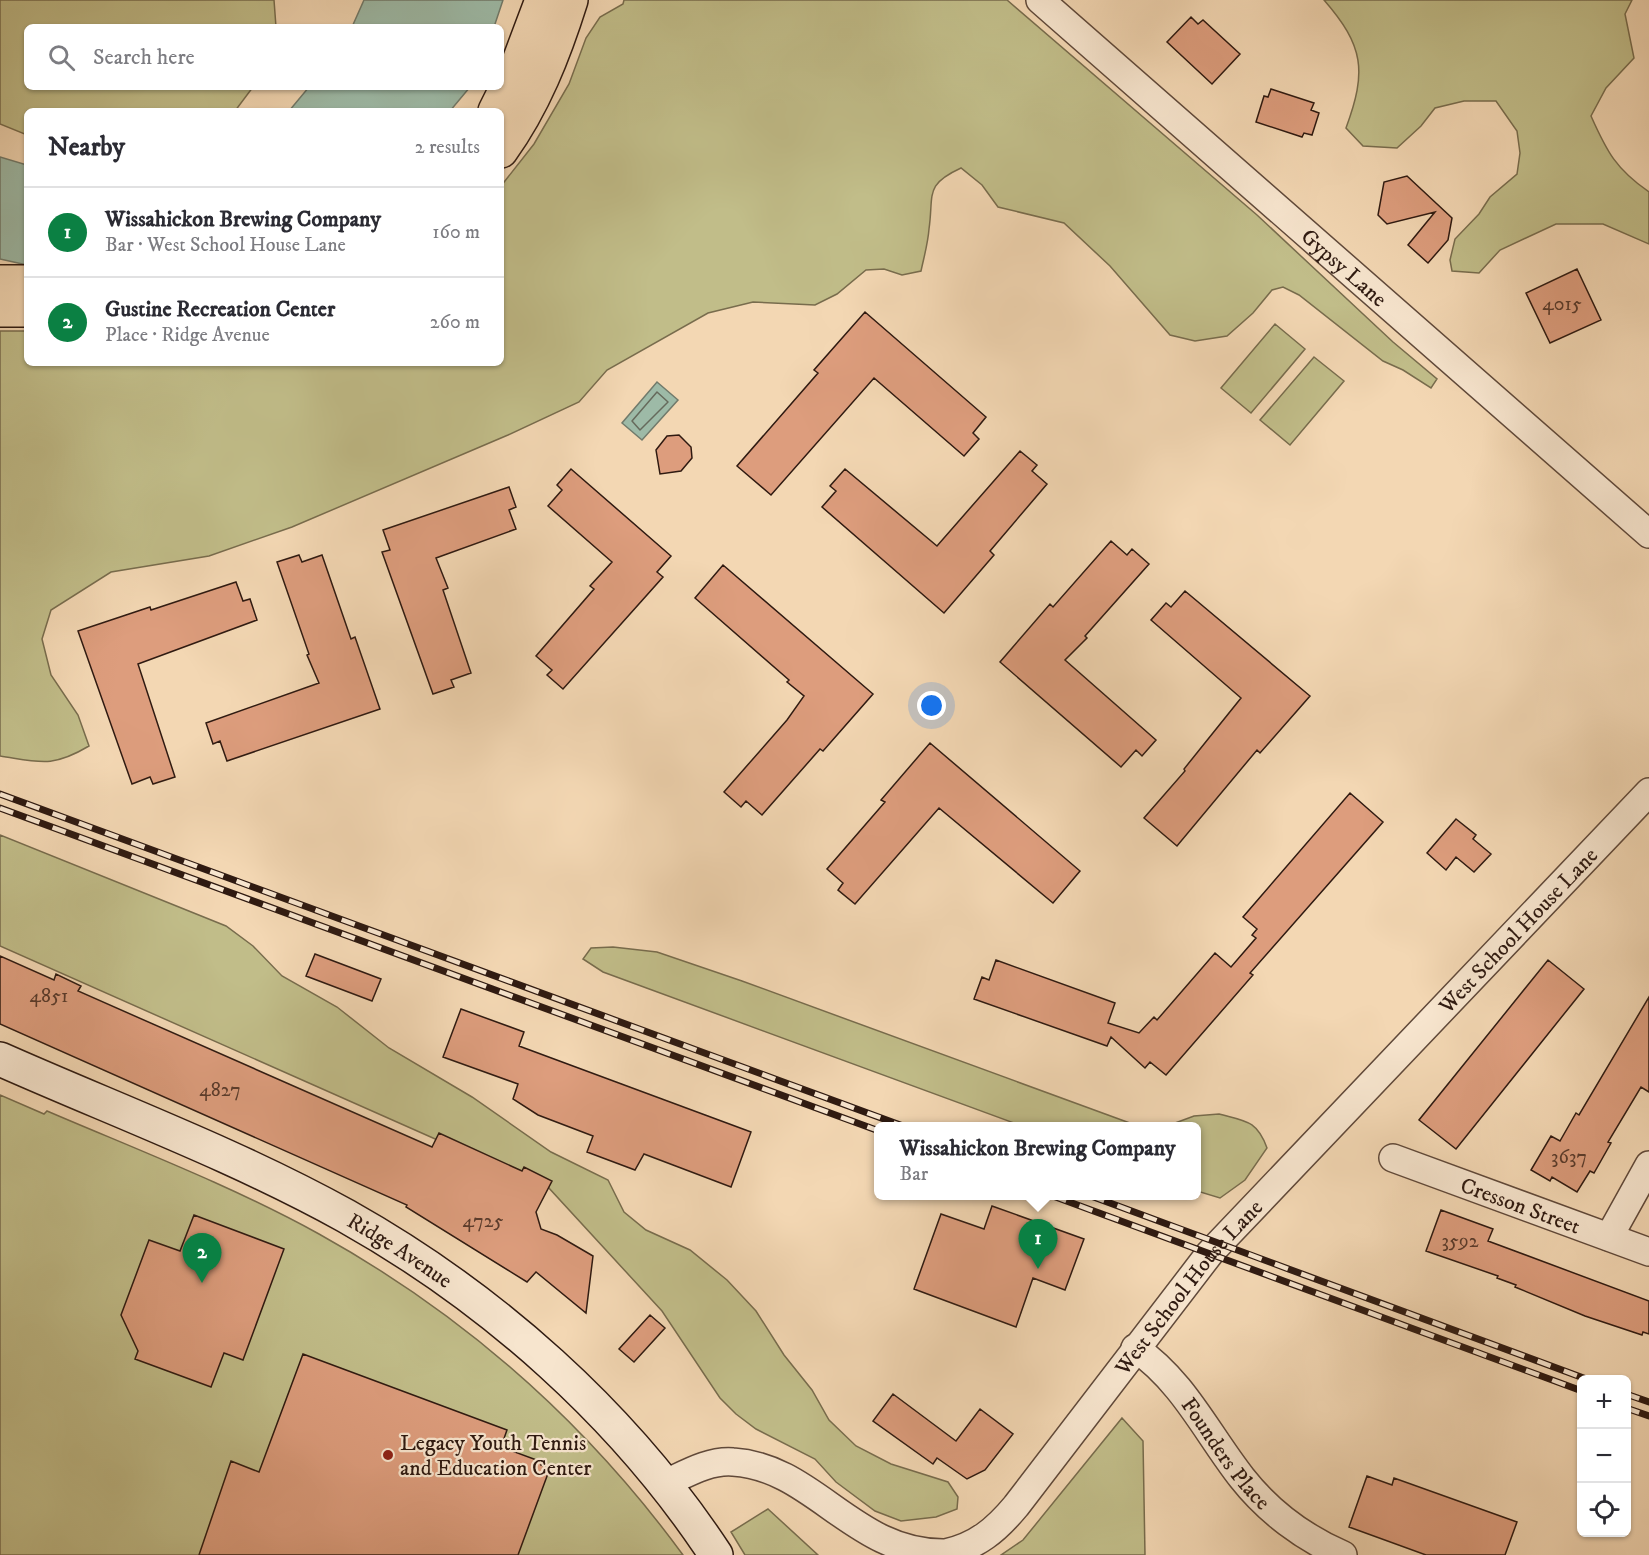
<!DOCTYPE html>
<meta charset="utf-8">
<style>
body{margin:0;font-family:"IM FELL DW Pica",serif;background:#f7f7f7;color:#2b2b33}
.controls{position:absolute;right:18px;bottom:18px;display:grid;overflow:hidden;border-radius:9px;box-shadow:0 2px 4px #0004}
.controls button{width:54px;height:54px;display:grid;place-items:center;padding:0;border:0;border-bottom:2px solid #e1e1e2;background:#fff;color:#2b2b33;font:30px sans-serif}
.you{position:absolute;left:932px;top:706px;width:21px;height:21px;margin:-15px;border:4px solid #fff;border-radius:50%;background:#1a73e8;box-shadow:0 0 0 9px #1a73e833}
.badge{display:grid;place-items:center;width:39px;height:39px;border-radius:50%;background:#0b8043;color:#fff;font-size:20px;font-weight:700}
.pin{position:absolute;translate:-50% -50px;filter:drop-shadow(0 2px 3px #0008)}
.pin::after{content:'';position:absolute;top:32px;width:21px;height:18px;background:inherit;clip-path:polygon(0 0,100% 0,50% 100%)}
.popup{position:absolute;left:874px;top:1122px;width:327px;height:78px;box-sizing:border-box;display:grid;place-content:center;border-radius:9px;background:#fff;filter:drop-shadow(0 2px 4px #0005);font-size:20px;white-space:nowrap;color:#7c7c81}
.popup b{font-size:22px;color:#2b2b33}
.popup::after{content:'';position:absolute;left:50%;top:100%;margin-left:-12px;border:12px solid transparent;border-top-color:#fff}
.list{margin:0;padding:0;list-style:none}
h2{display:flex;justify-content:space-between;align-items:center;height:78px;margin:0;padding:0 24px;font-size:26px}
h2 small{font-size:20px;font-weight:400;color:#7c7c81}
.list li{display:grid;grid-template-columns:39px 1fr auto;gap:18px;align-items:center;box-sizing:border-box;height:90px;padding:0 24px;border-top:2px solid #e1e1e2}
.list b{display:block;font-size:22px;white-space:nowrap}
.list p{margin:0;font-size:20px;white-space:nowrap;color:#7c7c81}
.list em{font-size:20px;font-style:normal;color:#7c7c81}
.icon{flex:none;width:33px;height:33px;fill:none;stroke:currentColor;stroke-width:2;stroke-linecap:round;stroke-linejoin:round}
.map{position:relative;flex:none;width:1649px;height:1555px;overflow:hidden}
.search{position:absolute;background:#fff;box-shadow:0 2px 4px #0004;left:24px;top:24px;width:480px;height:66px;display:flex;align-items:center;gap:15px;box-sizing:border-box;padding:0 21px;border-radius:9px;color:#7c7c81;font-size:22px}
.panel{position:absolute;background:#fff;box-shadow:0 2px 4px #0004;left:24px;top:108px;width:480px;height:258px;border-radius:9px}
.map>svg:first-child{display:block}
.green{fill:#c1bd89;stroke:#786c4d;stroke-width:1.5}
.water{fill:#9dbaa7;stroke:#717a6b;stroke-width:1.5}
.lines{fill:none;stroke-linecap:round;stroke-linejoin:round}
.shore{stroke:#666a5c;stroke-width:1.5}
.building{fill:#dd9d7d;stroke:#2f1a11;stroke-width:1.5}
.street-casing{stroke:#60493a;stroke-width:30}
.secondary-casing{stroke:#2f1a11;stroke-width:36}
.primary-casing{stroke:#2f1a11;stroke-width:36}
.street{stroke:#f7e5ce;stroke-width:27}
.secondary{stroke:#f7e5ce;stroke-width:33}
.primary{stroke:#f3d7b3;stroke-width:33}
.rail-casing{stroke:#2f1a11;stroke-width:7}
.rail{stroke:#f7e5ce;stroke-width:4.5;stroke-dasharray:14;stroke-linecap:butt}
.poi-dot{fill:#8f2418;stroke:#f7e5ce;stroke-width:2}
.labels{text-anchor:middle;stroke-width:4.5;stroke-linejoin:round;paint-order:stroke}
.number-label{font-size:20px;fill:#5a3b2c}
.street-label{font-size:22px;fill:#2f1a11;stroke:#f7e5ce}
.poi-label{font-size:22px;fill:#2f1a11;stroke:#f7e5ce;text-anchor:start}
</style>
<div class="map">
<svg width="1649" height="1555" viewBox="0 0 1649 1555">
<rect width="100%" height="100%" fill="#f3d7b3"/>
<filter id="stains"><feTurbulence type="fractalNoise" baseFrequency=".00333" numOctaves="4"/><feColorMatrix values="0 0 0 0 .2 0 0 0 0 .09 0 0 0 0 .02 0 0 0 .5 -.17"/></filter>
<radialGradient id="worn" r=".72"><stop offset=".6" stop-color="#630" stop-opacity="0"/><stop offset="1" stop-color="#630" stop-opacity=".3"/></radialGradient>
<path class="green" d="M 0,0 L 274,0 L 276,27 L 27,27 L 27,87 L 253,87 L 235,111 L 27,111 L 27,135 L 0,124 Z
M 624,0 L 1007,0 L 1257,215 L 1393,342 L 1437,379 L 1431,388 L 1403,370 L 1383,361 L 1299,295 L 1283,287 L 1272,290 L 1253,313 L 1227,336 L 1195,341 L 1170,335 L 1110,266 L 1064,223 L 998,207 L 982,185 L 961,168 C 924,185 934,194 929,229 C 928,243 924,257 921,271 L 902,275 L 884,269 L 866,270 L 837,294 L 815,305 L 753,302 L 708,313 L 607,370 L 579,402 L 508,435 L 292,527 L 209,556 L 111,572 L 51,610 L 42,639 L 51,675 L 78,715 L 89,746 C 52,768 40,762 0,756 L 0,331 L 27,331 L 27,363 L 501,363 L 501,186 L 534,144 L 569,84 L 586,38 L 600,17 L 623,4 Z
M 1324,0 L 1632,0 L 1625,14 L 1634,58 L 1606,88 L 1591,116 C 1607,152 1616,169 1649,192 L 1649,244 L 1603,224 L 1556,224 L 1500,250 L 1479,273 L 1452,271 L 1450,260 L 1455,239 L 1479,214 L 1490,197 L 1517,174 L 1520,153 L 1517,131 L 1496,101 L 1464,101 L 1435,108 L 1421,126 L 1397,148 L 1363,146 L 1346,128 C 1367,71 1364,46 1324,0 Z
M 1275,324 L 1305,349 L 1251,413 L 1221,388 Z
M 1314,357 L 1344,381 L 1290,445 L 1260,420 Z
M 0,835 L 226,926 L 253,946 L 282,976 L 337,1007 L 389,1048 L 472,1097 L 551,1152 L 608,1180 L 624,1212 L 646,1230 L 690,1250 L 727,1280 L 756,1311 L 784,1355 L 812,1390 L 829,1420 L 856,1446 L 891,1464 L 948,1482 L 958,1497 L 957,1509 L 936,1517 L 901,1521 L 875,1511 L 836,1482 L 815,1459 L 756,1429 L 736,1414 L 720,1398 L 662,1311 L 547,1186 L 442,1142 L 0,946 Z
M 613,947 L 657,952 L 742,981 L 1138,1126 L 1022,1126 L 603,972 L 583,959 L 591,948 Z
M 0,1095 L 44,1114 L 47,1111 C 138,1150 232,1186 319,1234 C 463,1314 585,1421 683,1555 L 0,1555 Z
M 1219,1114 C 1245,1121 1257,1120 1267,1148 L 1245,1180 L 1220,1198 L 1197,1191 L 1197,1126 L 1167,1126 L 1194,1116 Z
M 1122,1418 L 1143,1441 L 1145,1555 L 1001,1555 L 1023,1540 Z
M 768,1509 L 818,1555 L 745,1555 L 731,1532 Z"/>
<path class="water" d="M 364,0 L 503,0 L 494,27 L 352,27 Z
M 309,87 L 470,87 L 450,111 L 289,111 Z
M 0,157 L 27,165 L 27,265 L 0,259 Z
M 657,382 L 678,400 L 642,440 L 622,423 Z"/>
<g class="lines">
<path class="shore" d="M 657,392 L 668,402 L 640,430 L 632,421 Z"/>
</g>
<path class="building" d="M 1191,17 L 1198,24 L 1203,20 L 1240,54 L 1212,84 L 1167,42 Z
M 1271,89 L 1314,103 L 1311,110 L 1319,113 L 1312,135 L 1304,133 L 1302,137 L 1256,122 L 1264,96 L 1268,97 Z
M 1407,176 L 1452,218 L 1448,240 L 1428,263 L 1408,245 L 1435,212 L 1387,224 L 1378,215 L 1384,182 Z
M 1577,269 L 1601,320 L 1550,343 L 1526,293 Z
M 865,312 L 986,417 L 973,433 L 979,439 L 964,456 L 874,378 L 771,495 L 737,466 L 818,373 L 814,370 Z
M 679,435 L 691,447 L 692,458 L 681,471 L 660,474 L 656,450 L 667,436 Z
M 1020,451 L 1037,465 L 1032,471 L 1047,484 L 990,551 L 994,555 L 944,613 L 822,507 L 836,491 L 830,486 L 845,469 L 937,546 Z
M 571,469 L 671,556 L 657,572 L 663,577 L 563,689 L 547,675 L 552,670 L 536,656 L 594,589 L 590,586 L 612,562 L 548,506 L 562,490 L 557,485 Z
M 509,487 L 516,507 L 509,510 L 516,529 L 436,558 L 448,588 L 443,590 L 471,673 L 451,680 L 454,687 L 433,694 L 382,552 L 390,550 L 383,530 Z
M 1111,541 L 1127,555 L 1132,549 L 1149,564 L 1085,636 L 1087,638 L 1065,660 L 1156,740 L 1142,756 L 1136,750 L 1121,767 L 1000,662 L 1050,604 L 1053,607 Z
M 299,555 L 302,562 L 322,555 L 351,639 L 355,637 L 380,709 L 227,761 L 220,741 L 213,744 L 206,723 L 319,683 L 307,655 L 309,654 L 277,562 Z
M 723,565 L 873,694 L 823,751 L 820,749 L 762,815 L 746,801 L 741,807 L 724,792 L 787,720 L 804,696 L 787,682 L 789,680 L 695,598 Z
M 236,582 L 243,601 L 250,599 L 257,620 L 138,664 L 175,777 L 153,784 L 150,777 L 132,784 L 78,631 L 150,607 L 151,610 Z
M 1185,591 L 1310,696 L 1260,753 L 1257,750 L 1177,846 L 1144,818 L 1185,771 L 1184,769 L 1241,698 L 1151,620 L 1166,603 L 1171,607 Z
M 930,743 L 1080,871 L 1053,903 L 939,808 L 855,904 L 838,890 L 843,883 L 827,869 L 885,802 L 881,800 Z
M 1350,793 L 1383,822 L 1250,973 L 1253,975 L 1166,1075 L 1150,1062 L 1145,1068 L 1111,1037 L 1107,1046 L 974,999 L 982,977 L 989,980 L 996,960 L 1115,1003 L 1108,1023 L 1139,1033 L 1154,1017 L 1157,1020 L 1215,953 L 1231,967 L 1256,938 L 1252,935 L 1257,929 L 1243,917 Z
M 1456,819 L 1476,835 L 1473,839 L 1491,854 L 1474,872 L 1456,857 L 1446,870 L 1427,853 Z
M 315,954 L 381,979 L 372,1001 L 306,976 Z
M 0,956 L 54,980 L 56,974 L 81,986 L 78,991 L 432,1147 L 439,1133 L 522,1171 L 524,1167 L 552,1181 L 536,1212 L 541,1229 L 557,1235 L 593,1256 L 586,1313 L 536,1272 L 527,1282 L 406,1207 L 407,1205 L 0,1024 Z
M 1548,960 L 1584,989 L 1456,1149 L 1419,1120 Z
M 1649,997 L 1649,1092 L 1641,1087 L 1608,1142 L 1611,1143 L 1594,1173 L 1590,1171 L 1577,1192 L 1552,1177 L 1550,1181 L 1531,1170 L 1551,1136 L 1560,1141 L 1576,1113 L 1579,1115 Z
M 461,1009 L 524,1032 L 519,1046 L 751,1132 L 731,1187 L 644,1154 L 635,1170 L 587,1152 L 593,1136 L 538,1115 L 513,1099 L 518,1084 L 443,1057 Z
M 992,1206 L 1084,1239 L 1065,1290 L 1033,1278 L 1016,1327 L 914,1289 L 941,1214 L 984,1229 Z
M 1441,1210 L 1493,1229 L 1488,1241 L 1649,1301 L 1649,1334 L 1643,1332 L 1642,1335 L 1585,1316 L 1515,1287 L 1516,1285 L 1497,1278 L 1498,1276 L 1426,1251 Z
M 194,1215 L 284,1249 L 243,1360 L 224,1353 L 211,1387 L 135,1359 L 138,1351 L 121,1315 L 149,1240 L 180,1251 Z
M 650,1315 L 665,1328 L 634,1362 L 619,1349 Z
M 303,1354 L 507,1430 L 501,1447 L 542,1462 L 541,1465 L 550,1468 L 518,1555 L 199,1555 L 231,1461 L 259,1472 Z
M 893,1394 L 956,1441 L 980,1409 L 1013,1434 L 985,1470 L 967,1479 L 937,1458 L 933,1464 L 873,1421 Z
M 1367,1476 L 1392,1485 L 1394,1478 L 1517,1522 L 1505,1555 L 1426,1555 L 1349,1527 Z"/>
<g class="lines">
<defs>
<g id="street">
<path id="s1" d="M 1040,0 L 1649,534"/>
<path id="s2" d="M 1393,1158 L 1649,1252"/>
<path d="M 1609,1237 L 1649,1165"/>
<path id="s3" d="M 1135,1348 C 1184,1382 1206,1432 1242,1478 C 1268,1511 1304,1538 1343,1555"/>
<path id="s4" d="M 664,1484 C 686,1474 709,1460 733,1462 C 815,1467 854,1555 946,1553 C 977,1546 996,1530 1016,1506 L 1210,1253 L 1649,792"/>
</g>
<g id="secondary">
<path id="s5" d="M 0,1059 C 115,1110 236,1155 346,1216 C 492,1298 624,1415 716,1555"/>
</g>
<path id="primary" d="M 495,111 L 516,69 L 542,0
M 501,151 C 534,105 554,54 571,0
M 0,282 L 27,282
M 0,310 L 27,310"/>
</defs>
<use href="#street" class="street-casing"/>
<use href="#secondary" class="secondary-casing"/>
<use href="#primary" class="primary-casing"/>
<use href="#street" class="street"/>
<use href="#secondary" class="secondary"/>
<use href="#primary" class="primary"/>
<defs>
<path id="rail" d="M 0,794 L 903,1126
M 0,808 L 879,1131
M 1053,1196 L 1582,1391
M 1091,1196 L 1589,1380
M 1626,1394 L 1649,1402
M 1626,1408 L 1649,1416"/>
</defs>
<use href="#rail" class="rail-casing"/>
<use href="#rail" class="rail"/>
</g>
<circle class="poi-dot" cx="388" cy="1455" r="6"/>
<g class="labels">
<g class="number-label">
<text x="1562" y="310">4015</text>
<text x="49" y="1002">4851</text>
<text x="220" y="1096">4827</text>
<text x="1569" y="1163">3637</text>
<text x="483" y="1227">4725</text>
<text x="1460" y="1247">3592</text>
</g>
<g class="street-label">
<text dy="8" stroke="none"><textPath href="#s1" startOffset="405">Gypsy Lane</textPath></text>
<text dy="8" stroke="none"><textPath href="#s4" startOffset="1160">West School House Lane</textPath></text>
<text dy="8" stroke="none"><textPath href="#s2" startOffset="136">Cresson Street</textPath></text>
<text dy="8" stroke="none"><textPath href="#s5" startOffset="444">Ridge Avenue</textPath></text>
<text dy="8" stroke="none"><textPath href="#s4" startOffset="674">West School House Lane</textPath></text>
<text dy="8" stroke="none"><textPath href="#s3" startOffset="140">Founders Place</textPath></text>
</g>
<g class="poi-label">
<text x="400" y="1450">Legacy Youth Tennis<tspan x="400" dy="25">and Education Center</tspan></text>
</g>
</g>
<rect width="100%" height="100%" filter="url(#stains)"/>
<rect width="100%" height="100%" fill="url(#worn)"/>
</svg>
<div class="controls">
<button>+</button>
<button>−</button>
<button><svg class="icon" aria-label="locate" viewBox="0 0 24 24"><circle cx="12" cy="12" r="6"/><path d="M12 2v4M12 18v4M2 12h4M18 12h4"/></svg></button>
</div>
<div class="you"></div>
<div class="pin badge" style="left:1038px;top:1269px">1</div>
<div class="popup"><b>Wissahickon Brewing Company</b>Bar</div>
<div class="pin badge" style="left:202px;top:1283px">2</div>
<div class="search"><svg class="icon" aria-label="search" viewBox="0 0 24 24"><circle cx="10" cy="10" r="6"/><path d="M15 15l6 6"/></svg>Search here</div>
<section class="panel">
<h2>Nearby<small>2 results</small></h2>
<ul class="list">
<li><span class="badge">1</span><div><b>Wissahickon Brewing Company</b><p>Bar · West School House Lane</p></div><em>160 m</em></li>
<li><span class="badge">2</span><div><b>Gustine Recreation Center</b><p>Place · Ridge Avenue</p></div><em>260 m</em></li>
</ul>
</section>
</div>
